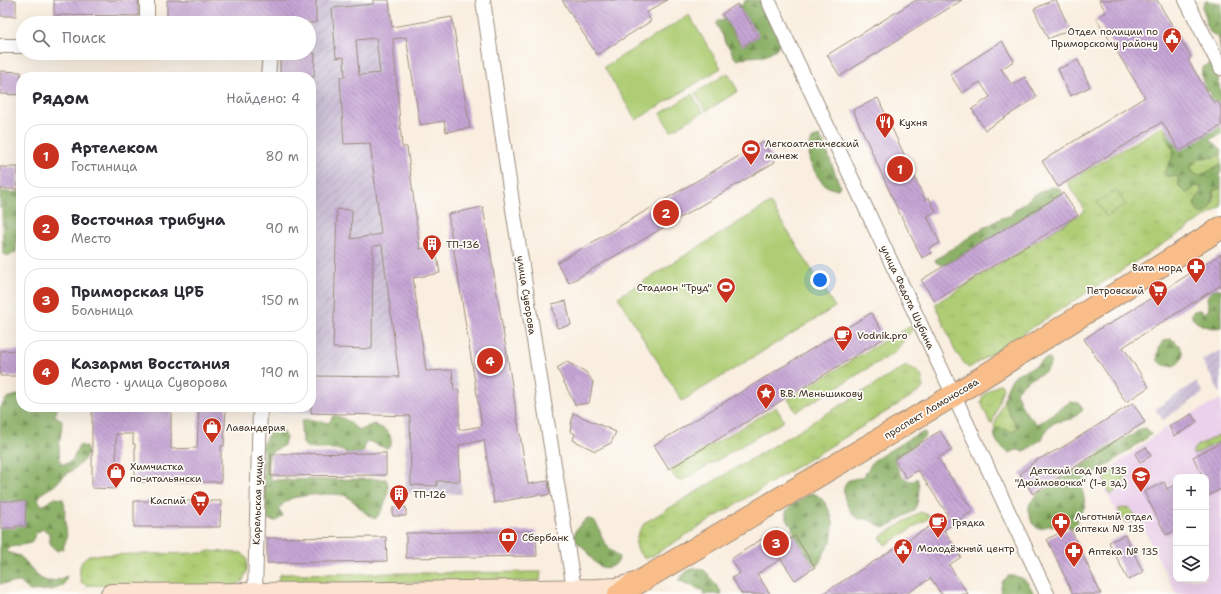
<!DOCTYPE html>
<html lang="ru">
<meta charset="utf-8">
<style>
body{margin:0;font-family:"Shantell Sans",sans-serif;background:#f2f2f3;color:#2b2b33}
.controls{position:absolute;right:12px;bottom:12px;display:grid;overflow:hidden;border-radius:8px;box-shadow:0 4px 16px #0002}
.controls button{width:36px;height:36px;display:grid;place-items:center;padding:0;border:0;border-bottom:1px solid #e1e1e2;background:#fff;color:#2b2b33;font:20px sans-serif}
.you{position:absolute;left:820px;top:280px;width:14px;height:14px;margin:-10px;border:3px solid #fff;border-radius:50%;background:#1a73e8;box-shadow:0 0 0 6px #1a73e833}
.badge{display:grid;place-items:center;width:26px;height:26px;border-radius:50%;background:#c8321e;color:#fff;font-size:13px;font-weight:700}
.pin{position:absolute;translate:-50% -50%;border:2px solid #fff;box-shadow:0 1px 4px #0006}
.list{margin:0;padding:0;list-style:none}
h2{display:flex;justify-content:space-between;align-items:center;height:52px;margin:0;padding:0 16px;font-size:17px}
h2 small{font-size:13px;font-weight:400;color:#7c7c81}
.list li{display:grid;grid-template-columns:26px 1fr auto;gap:12px;align-items:center;box-sizing:border-box;height:64px;margin:0 8px 8px;padding:0 8px;border:1px solid #e1e1e2;border-radius:16px}
.list b{display:block;font-size:15px;white-space:nowrap}
.list p{margin:0;font-size:13px;white-space:nowrap;color:#7c7c81}
.list em{font-size:13px;font-style:normal;color:#7c7c81}
.icon{flex:none;width:22px;height:22px;fill:none;stroke:currentColor;stroke-width:2;stroke-linecap:round;stroke-linejoin:round}
.map{position:relative;flex:none;width:1221px;height:594px;overflow:hidden}
.search{position:absolute;background:#fff;box-shadow:0 4px 16px #0002;left:16px;top:16px;width:300px;height:44px;display:flex;align-items:center;gap:10px;box-sizing:border-box;padding:0 14px;border-radius:22px;color:#7c7c81;font-size:15px}
.panel{position:absolute;background:#fff;box-shadow:0 4px 16px #0002;left:16px;top:72px;width:300px;height:340px;border-radius:16px}
.map>svg:first-child{display:block}
.built{fill:#ebd1eb;fill-rule:evenodd}
.industrial{fill:url(#industrial-furrows)}
.grass{fill:url(#grass-tufts);stroke:#757c4a}
.forest{fill:url(#forest-firs);stroke:#636d42}
.park{fill:url(#park-dots);stroke:#757c4a}
.pitch{fill:#afcd75;stroke:#757c4a}
.building{fill:url(#building-back-hatch);fill-rule:evenodd}
.lines{fill:none;stroke-linecap:round;stroke-linejoin:round}
.street-casing{stroke:#9a8c7e;stroke-width:16}
.secondary-casing{stroke:#9a8c7e;stroke-width:22}
.primary-casing{stroke:#9a8c7e;stroke-width:24}
.street{stroke:#fff;stroke-width:14}
.secondary{stroke:#fce5d0;stroke-width:20}
.primary{stroke:#f8bd89;stroke-width:22}
.labels{text-anchor:middle;stroke-width:3.5;stroke-linejoin:round;paint-order:stroke}
.poi-label{font-size:10px;fill:#3b2a1e;stroke:#fdfcf7;text-anchor:start}
.street-label{font-size:10px;fill:#3b2a1e;stroke:#fdfcf7}
</style>
<div class="map">
<svg width="1221" height="594" viewBox="0 0 1221 594">
<defs>
<pattern id="industrial-furrows" width="10" height="10" patternUnits="userSpaceOnUse"><rect width="10" height="10" fill="#cbbfd5"/><path d="M-1 1l2-2M0 10L10 0M9 11l2-2" fill="none" stroke="#afa4b6"/></pattern>
<pattern id="grass-tufts" width="24" height="20" patternUnits="userSpaceOnUse"><rect width="24" height="20" fill="#afcd75"/><path d="M3 7l-1-3M5 7V3M7 7l1-3M15 17l-1-3M17 17v-4M19 17l1-3" fill="none" stroke="#97b065"/></pattern>
<pattern id="forest-firs" width="22" height="20" patternUnits="userSpaceOnUse"><rect width="22" height="20" fill="#8bb066"/><path d="M5 1l3.5 6h-7zM16 11l3.5 6h-7z" fill="#738f53"/></pattern>
<pattern id="park-dots" width="8" height="8" patternUnits="userSpaceOnUse"><rect width="8" height="8" fill="#afcd75"/><path d="M2 2h.1M6 6h.1" fill="none" stroke="#97b065" stroke-width="1.8" stroke-linecap="round"/></pattern>
<pattern id="building-back-hatch" width="6" height="6" patternUnits="userSpaceOnUse"><rect width="6" height="6" fill="#c6a6d5"/><path d="M-1 5l2 2M0 0l6 6M5-1l2 2" fill="none" stroke="#a287ac"/></pattern>
</defs>
<rect width="100%" height="100%" fill="#fdfcf7"/>
<filter id="ink" filterUnits="userSpaceOnUse"><feTurbulence type="fractalNoise" baseFrequency=".025" numOctaves="2"/><feDisplacementMap in="SourceGraphic" scale="8" xChannelSelector="R" yChannelSelector="G"/><feConvolveMatrix kernelMatrix="1 2 1 2 8 2 1 2 1" color-interpolation-filters="sRGB"/></filter>
<filter id="wash" filterUnits="userSpaceOnUse"><feTurbulence type="fractalNoise" baseFrequency=".012" numOctaves="4" result="noise"/><feDisplacementMap in="SourceGraphic" scale="16" xChannelSelector="R" yChannelSelector="G"/><feGaussianBlur stdDeviation="0.9" result="paint"/><feColorMatrix in="noise" values="0 0 0 0 0 0 0 0 0 0 0 0 0 0 0 0 0 1.4 0 .05"/><feComposite in="paint" operator="in"/></filter>
<g filter="url(#wash)">
<rect width="100%" height="100%" fill="#f9eedf"/>
<path class="built" d="M 1221,399 L 1221,594 L 1176,594 L 1141,523 L 1123,523 L 1102,485 L 1102,475 L 1165,428 ZM 1176,477 L 1206,477 L 1206,579 L 1176,579 Z"/>
<path class="industrial" d="M 288,0 L 389,0 L 402,147 L 407,147 L 418,236 L 408,237 L 422,352 L 432,370 L 454,369 L 459,390 L 460,481 L 462,494 L 406,493 L 405,416 L 274,412 L 274,407 L 311,407 L 311,77 L 309,53 L 309,23 Z
M 1221,350 L 1221,392 L 1220,393 L 1202,360 Z
M 1196,382 L 1203,393 L 1163,420 L 1155,409 Z"/>
<path class="grass" d="M 1190,110 L 1173,148 C 1175,157 1170,165 1165,172 L 1166,176 L 1174,175 L 1178,178 L 1179,183 L 1187,194 L 1196,186 L 1201,187 L 1201,193 L 1194,203 L 1209,210 L 1214,200 L 1213,190 L 1221,188 L 1221,207 L 969,368 L 967,367 L 955,351 L 935,304 L 1085,211 L 1067,182 Z
M 1221,153 L 1221,164 L 1204,174 L 1196,175 L 1190,170 L 1190,168 L 1199,158 C 1208,157 1214,159 1221,153 Z
M 913,325 L 914,327 L 895,352 L 796,412 L 788,399 L 887,339 Z
M 906,366 C 918,372 923,372 923,387 L 920,391 L 652,556 L 645,559 C 631,547 635,534 646,522 Z
M 999,384 L 1002,385 L 1003,388 L 992,424 L 990,423 L 981,402 C 982,393 992,389 999,384 Z
M 1004,398 C 1006,409 1012,417 1017,427 L 1013,432 L 997,428 L 995,430 L 994,427 Z
M 776,407 L 784,421 L 683,480 L 676,479 L 670,470 Z
M 1221,434 L 1221,441 L 1193,455 L 1193,450 L 1199,445 Z
M 1117,467 L 1127,479 L 1111,495 L 1105,484 L 1105,475 Z
M 1129,507 L 1139,521 L 1125,522 L 1118,509 Z
M 920,512 L 932,516 L 885,545 L 880,537 Z
M 209,551 L 242,553 L 247,559 L 247,571 L 242,582 L 230,589 L 86,585 L 81,582 C 79,571 78,562 89,555 L 204,553 Z
M 541,572 L 540,581 L 279,584 L 278,578 L 281,574 Z"/>
<path class="forest" d="M 746,0 L 759,0 L 767,11 L 769,21 L 774,26 L 781,41 L 776,49 L 764,56 L 747,57 L 737,60 L 733,56 L 731,50 L 725,43 L 723,36 L 716,24 L 719,19 L 721,21 L 725,20 L 722,14 L 743,46 L 759,36 L 737,4 L 741,6 Z
M 1206,1 L 1221,3 L 1221,56 L 1219,38 L 1210,32 L 1205,23 L 1206,17 L 1202,7 Z
M 1211,62 L 1217,69 L 1221,97 L 1221,134 L 1211,139 L 1211,141 C 1216,144 1221,147 1221,153 L 1216,157 L 1199,158 L 1190,168 L 1196,175 L 1204,174 L 1221,164 L 1221,172 L 1219,175 L 1221,178 L 1221,188 L 1213,191 C 1212,202 1215,204 1206,213 L 1201,214 L 1197,211 L 1194,203 L 1201,193 L 1201,187 L 1196,186 L 1187,194 L 1179,186 L 1179,180 L 1176,176 L 1166,176 L 1164,174 C 1166,166 1173,161 1174,151 L 1166,138 L 1165,133 L 1170,126 L 1211,96 L 1211,94 C 1204,86 1200,78 1202,68 Z
M 819,136 L 824,144 L 840,186 L 838,189 C 826,190 819,180 814,170 C 813,166 809,163 809,158 C 809,152 811,147 810,142 L 814,138 Z
M 1051,187 L 1059,188 L 1063,193 L 947,264 L 941,265 L 936,262 L 935,260 L 983,228 L 990,225 L 1001,218 L 1010,216 L 1017,208 L 1025,203 L 1032,196 Z
M 0,191 L 13,193 L 21,191 L 21,214 L 19,214 L 16,227 L 17,238 L 16,252 L 9,256 L 3,254 L 2,208 L 0,208 Z
M 1215,289 L 1221,289 L 1221,327 C 1212,330 1198,325 1192,318 L 1192,313 L 1194,311 L 1200,310 L 1204,313 L 1209,310 C 1208,298 1203,298 1215,289 Z
M 1171,339 C 1195,352 1176,378 1157,360 C 1159,350 1158,340 1171,339 Z
M 1048,358 L 1050,359 C 1052,374 1036,374 1027,381 C 1023,384 1019,388 1016,392 C 1019,398 1020,404 1024,410 C 1027,415 1033,419 1037,424 L 1070,402 L 1079,403 L 1083,410 L 1072,419 L 1056,422 L 1051,425 L 1044,434 L 1042,440 L 1037,442 L 1030,448 L 1025,451 L 1016,450 L 1010,453 C 1004,450 996,443 995,437 C 994,434 995,432 995,430 C 1001,425 1006,431 1013,432 L 1017,427 C 1009,411 1000,404 1008,386 C 1011,381 1012,377 1017,374 C 1022,371 1027,370 1032,368 C 1038,365 1041,360 1048,358 Z
M 21,394 L 21,407 L 58,407 L 55,416 L 62,420 C 62,435 56,449 61,464 C 76,463 73,456 79,445 L 86,447 L 88,454 C 81,464 77,467 67,474 C 62,476 59,482 55,485 C 47,491 43,490 38,499 L 42,506 L 55,498 L 63,499 C 66,507 64,513 65,521 C 67,535 68,535 63,549 L 57,551 C 50,546 49,541 49,533 L 43,529 L 36,533 L 31,543 L 11,547 L 6,552 L 20,556 L 40,578 L 47,581 L 54,581 L 67,576 L 63,586 L 51,590 L 30,591 L 20,582 L 0,584 L 0,407 L 7,398 Z
M 333,416 L 338,416 L 348,421 L 357,429 L 360,430 L 374,424 C 384,430 392,430 391,445 L 387,448 L 385,448 L 368,441 L 365,442 L 364,451 C 354,459 343,449 333,449 C 324,448 313,451 305,446 L 302,441 L 303,438 L 301,432 L 302,421 L 307,419 L 329,423 Z
M 277,426 L 283,431 L 286,438 L 284,445 L 270,453 L 267,467 L 271,480 L 386,479 C 392,490 384,510 375,519 C 363,514 357,502 346,496 C 337,492 299,495 290,499 C 285,501 282,505 279,509 L 283,516 L 277,521 L 270,520 L 264,517 L 263,443 L 271,430 Z
M 1146,428 L 1152,434 L 1096,473 C 1073,480 1085,490 1085,507 L 1077,516 L 1077,521 L 1079,531 L 1076,531 L 1068,526 L 1059,527 L 1050,525 L 1040,529 L 1037,528 L 1032,523 L 1028,510 L 1030,503 L 1040,492 L 1054,485 L 1059,480 L 1093,459 L 1098,454 L 1123,439 L 1132,435 L 1140,429 Z
M 925,432 L 926,436 L 895,459 C 898,469 900,481 914,481 L 917,478 C 921,489 918,500 915,510 L 885,528 C 879,526 872,520 866,519 C 863,518 860,520 857,518 C 848,512 837,487 849,480 C 854,478 860,479 864,476 L 873,461 L 876,459 L 910,438 L 918,434 Z
M 811,493 C 822,494 831,511 833,522 C 833,528 832,535 831,541 C 829,546 825,550 823,555 C 820,560 820,564 815,567 L 795,536 L 792,527 L 787,519 L 786,515 L 786,511 L 792,505 Z
M 586,519 C 600,518 599,535 605,543 C 608,548 615,553 619,557 L 618,562 C 600,576 594,561 584,548 C 581,545 577,543 575,539 L 574,536 L 577,528 Z
M 696,568 C 707,569 707,574 713,581 C 716,586 720,588 722,594 L 703,594 L 704,591 L 678,580 L 688,570 Z
M 1008,576 C 1024,575 1028,582 1034,594 L 1000,594 L 1002,582 Z"/>
<path class="park" d="M 1116,190 L 1126,205 L 1106,217 L 1097,202 Z"/>
<path class="pitch" d="M 689,15 L 721,68 L 636,120 L 604,67 Z
M 728,73 L 738,91 L 706,111 L 695,93 Z
M 692,94 L 703,112 L 671,131 L 660,114 Z
M 770,203 L 835,307 L 682,401 L 618,297 Z"/>
<g id="blocks">
<path class="building" d="M 0,0 L 16,0 L 16,16 L 0,16 Z
M 54,0 L 138,0 L 138,16 L 54,15 Z
M 167,0 L 316,0 L 316,23 L 167,23 Z
M 373,0 L 389,0 L 392,27 L 452,17 L 470,128 L 446,132 L 444,121 L 420,125 L 406,37 L 393,39 L 402,147 L 407,147 L 420,249 L 435,246 L 440,273 L 413,278 L 426,371 L 452,370 L 454,390 L 459,390 L 459,430 L 482,426 L 448,214 L 483,207 L 528,484 L 548,481 L 550,494 L 541,496 L 541,494 L 494,503 L 484,440 L 459,445 L 460,481 L 437,481 L 437,486 L 411,485 L 410,416 L 311,413 L 311,376 L 399,377 L 382,245 L 373,246 L 372,349 L 333,348 L 337,209 L 352,210 L 351,239 L 381,234 L 370,143 L 344,144 L 340,77 L 345,77 L 344,57 L 336,58 L 332,8 L 373,4 ZM 376,38 L 380,73 L 359,75 L 356,40 Z
M 562,0 L 667,0 L 646,13 L 651,21 L 597,55 Z
M 916,0 L 962,0 L 840,76 L 827,55 Z
M 1053,0 L 1056,0 L 1070,29 L 1048,39 L 1034,9 Z
M 1099,0 L 1157,0 L 1191,57 L 1188,60 L 1214,103 L 1217,101 L 1221,107 L 1221,126 L 1180,151 L 1162,122 L 1058,187 L 1042,161 L 1145,97 L 1096,18 L 1106,12 Z
M 737,4 L 759,36 L 742,46 L 722,14 Z
M 1002,41 L 1014,61 L 1001,69 L 1012,85 L 1025,77 L 1037,97 L 985,130 L 972,109 L 990,97 L 980,82 L 962,93 L 950,74 Z
M 280,53 L 315,53 L 314,77 L 280,77 Z
M 1078,60 L 1090,87 L 1070,96 L 1058,69 Z
M 0,71 L 21,72 L 21,95 L 0,94 Z
M 878,98 L 925,200 L 929,198 L 936,212 L 927,216 L 940,243 L 929,248 L 932,253 L 922,258 L 898,210 L 853,110 Z
M 763,142 L 775,162 L 569,283 L 557,263 Z
M 0,167 L 18,167 L 18,189 L 0,189 Z
M 1063,193 L 1078,215 L 935,301 L 921,280 Z
M 1221,254 L 1221,285 L 1123,347 L 1149,387 L 1126,402 L 1084,339 L 1107,324 L 1108,325 Z
M 566,301 L 571,325 L 557,328 L 552,304 Z
M 871,313 L 886,337 L 669,469 L 654,445 Z
M 21,350 L 21,376 L 0,376 L 0,351 Z
M 567,362 L 586,372 L 593,382 L 589,403 L 575,405 L 557,368 Z
M 1133,403 L 1145,422 L 1033,494 L 1020,474 L 1035,461 L 1063,447 Z
M 199,407 L 226,407 L 224,446 L 221,446 L 221,482 L 135,482 L 135,444 L 133,444 L 133,434 L 116,434 L 116,489 L 92,488 L 92,408 L 171,410 L 171,449 L 197,448 Z
M 573,413 L 616,432 L 611,443 L 595,451 L 573,440 L 575,434 L 570,431 Z
M 1192,414 L 1197,423 L 1174,436 L 1169,426 Z
M 940,431 L 952,450 L 938,458 L 973,511 L 944,530 L 961,557 L 949,565 L 968,594 L 941,594 L 931,578 L 906,594 L 822,594 L 948,515 L 918,470 L 906,478 L 894,459 Z
M 1221,442 L 1221,489 L 1206,497 L 1206,477 L 1203,477 L 1193,457 Z
M 1146,447 L 1151,456 L 1140,462 L 1135,454 Z
M 386,453 L 386,475 L 271,476 L 271,454 Z
M 1164,482 L 1167,489 L 1176,484 L 1176,530 L 1166,535 L 1144,492 Z
M 0,501 L 26,501 L 25,526 L 16,526 L 16,528 L 0,528 Z
M 134,501 L 221,501 L 220,527 L 134,527 Z
M 393,507 L 406,507 L 406,516 L 393,516 Z
M 1070,528 L 1078,545 L 1101,594 L 1073,594 L 1047,539 Z
M 777,529 L 785,542 L 795,536 L 815,567 L 795,580 L 781,559 L 757,574 L 770,594 L 742,594 L 732,578 L 740,573 L 731,559 Z
M 536,531 L 537,556 L 406,558 L 406,533 Z
M 1125,535 L 1143,572 L 1128,580 L 1109,542 Z
M 386,537 L 387,561 L 267,563 L 267,538 Z"/>
</g>
</g>
<g filter="url(#ink)">
<use href="#blocks" fill-opacity="0" stroke="#9a8c7e" stroke-width="1"/>
<g class="lines">
<defs>
<path id="street" d="M 483,0 L 514,216 L 574,589
M 768,0 L 1047,594
M 1186,0 L 1221,68
M 147,23 L 147,0
M 0,46 L 23,46
M 268,77 L 270,53
M 255,593 L 260,407"/>
<path id="secondary" d="M 111,594 L 403,592 L 596,589 L 617,588 L 637,583"/>
<path id="primary" d="M 619,594 L 954,395 L 1221,228"/>
</defs>
<use href="#street" class="street-casing"/>
<use href="#secondary" class="secondary-casing"/>
<use href="#primary" class="primary-casing"/>
<use href="#street" class="street"/>
<use href="#secondary" class="secondary"/>
<use href="#primary" class="primary"/>
</g>
</g>
<defs>
<symbol id="civic-pin" viewBox="-11 -11 22 30"><path d="M0 17L-7.5 6A9.5 9.5 0 1 1 7.5 6Z" fill="#c8321e" stroke="#fdfcf7"/><path d="M-.6-6.5H3V-4.5H.6V-3L4-1V1h2V6H-6V1h2V-1L-.6-3ZM-1.2 2.5V6h2.4V2.5Z" fill="#fff"/></symbol>
<symbol id="restaurant-pin" viewBox="-11 -11 22 30"><path d="M0 17L-7.5 6A9.5 9.5 0 1 1 7.5 6Z" fill="#c8321e" stroke="#fdfcf7"/><path d="M-5-6h1v4h1v-4h1v4h1v-4h1v5L-1.5 .5V6h-2V.5L-5-1ZM5-6V6H3V1.5H1.5Q1.5-4 5-6Z" fill="#fff"/></symbol>
<symbol id="stadium-pin" viewBox="-11 -11 22 30"><path d="M0 17L-7.5 6A9.5 9.5 0 1 1 7.5 6Z" fill="#c8321e" stroke="#fdfcf7"/><path d="M0-5a6.5 5 0 1 0 0 10a6.5 5 0 1 0 0-10ZM-3.5-1.8h7v3.6h-7Z" fill="#fff"/></symbol>
<symbol id="building-pin" viewBox="-11 -11 22 30"><path d="M0 17L-7.5 6A9.5 9.5 0 1 1 7.5 6Z" fill="#c8321e" stroke="#fdfcf7"/><path d="M-4-6H4V6H1V3H-1V6H-4ZM-2.5-4.3h1.7v1.8h-1.7ZM.8-4.3h1.7v1.8H.8ZM-2.5-1h1.7V.8h-1.7ZM.8-1h1.7V.8H.8Z" fill="#fff"/></symbol>
<symbol id="pharmacy-pin" viewBox="-11 -11 22 30"><path d="M0 17L-7.5 6A9.5 9.5 0 1 1 7.5 6Z" fill="#c8321e" stroke="#fdfcf7"/><path d="M-2-6h4v4h4v4h-4v4h-4v-4h-4v-4h4Z" fill="#fff"/></symbol>
<symbol id="supermarket-pin" viewBox="-11 -11 22 30"><path d="M0 17L-7.5 6A9.5 9.5 0 1 1 7.5 6Z" fill="#c8321e" stroke="#fdfcf7"/><path d="M-6-5.5h2.5l.6 2H6L4.5 2H-2.5L-4.4-4H-6ZM-1.5 3.2a1.3 1.3 0 1 0 .1 0ZM3 3.2a1.3 1.3 0 1 0 .1 0Z" fill="#fff"/></symbol>
<symbol id="cafe-pin" viewBox="-11 -11 22 30"><path d="M0 17L-7.5 6A9.5 9.5 0 1 1 7.5 6Z" fill="#c8321e" stroke="#fdfcf7"/><path d="M-5.5-4.5H6V0H3Q3 3.5 0 3.5H-2.5Q-5.5 3.5-5.5 0ZM3-3.2v2h1.7v-2ZM-6 4.5H4V6H-6Z" fill="#fff"/></symbol>
<symbol id="sight-pin" viewBox="-11 -11 22 30"><path d="M0 17L-7.5 6A9.5 9.5 0 1 1 7.5 6Z" fill="#c8321e" stroke="#fdfcf7"/><path d="M0-6L1.8-2.2L6-1.7L2.9 1.2L3.7 5.4L0 3.3L-3.7 5.4L-2.9 1.2L-6-1.7L-1.8-2.2Z" fill="#fff"/></symbol>
<symbol id="shop-pin" viewBox="-11 -11 22 30"><path d="M0 17L-7.5 6A9.5 9.5 0 1 1 7.5 6Z" fill="#c8321e" stroke="#fdfcf7"/><path d="M-5-2.5h2.3a2.7 3.5 0 0 1 5.4 0H5L5.5 6h-11ZM-1.5-2.5h3a1.5 2.3 0 0 0-3 0Z" fill="#fff"/></symbol>
<symbol id="school-pin" viewBox="-11 -11 22 30"><path d="M0 17L-7.5 6A9.5 9.5 0 1 1 7.5 6Z" fill="#c8321e" stroke="#fdfcf7"/><path d="M0-5L7-2L0 1L-7-2ZM-4 1L0 2.5L4 1V4Q0 6-4 4Z" fill="#fff"/></symbol>
<symbol id="bank-pin" viewBox="-11 -11 22 30"><path d="M0 17L-7.5 6A9.5 9.5 0 1 1 7.5 6Z" fill="#c8321e" stroke="#fdfcf7"/><path d="M-6-4H6V4H-6ZM0-2.3a2.3 2.3 0 1 0 0 4.6a2.3 2.3 0 1 0 0-4.6Z" fill="#fff"/></symbol>
</defs>
<g fill-rule="evenodd">
<use href="#civic-pin" x="1161" y="26" width="22" height="30"/>
<use href="#restaurant-pin" x="874" y="111" width="22" height="30"/>
<use href="#stadium-pin" x="740" y="138" width="22" height="30"/>
<use href="#building-pin" x="421" y="233" width="22" height="30"/>
<use href="#pharmacy-pin" x="1185" y="256" width="22" height="30"/>
<use href="#stadium-pin" x="715" y="276" width="22" height="30"/>
<use href="#supermarket-pin" x="1147" y="279" width="22" height="30"/>
<use href="#cafe-pin" x="832" y="324" width="22" height="30"/>
<use href="#sight-pin" x="755" y="382" width="22" height="30"/>
<use href="#shop-pin" x="201" y="416" width="22" height="30"/>
<use href="#shop-pin" x="105" y="461" width="22" height="30"/>
<use href="#school-pin" x="1130" y="465" width="22" height="30"/>
<use href="#building-pin" x="388" y="483" width="22" height="30"/>
<use href="#supermarket-pin" x="189" y="489" width="22" height="30"/>
<use href="#cafe-pin" x="927" y="511" width="22" height="30"/>
<use href="#pharmacy-pin" x="1050" y="511" width="22" height="30"/>
<use href="#bank-pin" x="497" y="526" width="22" height="30"/>
<use href="#civic-pin" x="892" y="537" width="22" height="30"/>
<use href="#pharmacy-pin" x="1063" y="540" width="22" height="30"/>
</g>
<g class="labels">
<g class="poi-label">
<text x="1158" y="35" text-anchor="end">Отдел полиции по<tspan x="1158" dy="12">Приморскому району</tspan></text>
<text x="899" y="126">Кухня</text>
<text x="765" y="147">Легкоатлетический<tspan x="765" dy="12">манеж</tspan></text>
<text x="446" y="248">ТП-136</text>
<text x="1182" y="271" text-anchor="end">Вита норд</text>
<text x="712" y="291" text-anchor="end">Стадион "Труд"</text>
<text x="1144" y="294" text-anchor="end">Петровский</text>
<text x="857" y="339">Vodnik.pro</text>
<text x="780" y="397">В.В. Меньшикову</text>
<text x="226" y="431">Лавандерия</text>
<text x="130" y="470">Химчистка<tspan x="130" dy="12">по-итальянски</tspan></text>
<text x="1127" y="474" text-anchor="end">Детский сад № 135<tspan x="1127" dy="12">"Дюймовочка" (1-е зд.)</tspan></text>
<text x="413" y="498">ТП-126</text>
<text x="186" y="504" text-anchor="end">Каспий</text>
<text x="1075" y="520">Льготный отдел<tspan x="1075" dy="12">аптеки № 135</tspan></text>
<text x="952" y="526">Грядка</text>
<text x="522" y="541">Сбербанк</text>
<text x="917" y="552">Молодёжный центр</text>
<text x="1088" y="555">Аптека № 135</text>
</g>
<g class="street-label">
<text transform="translate(527 295) rotate(81)" y="4">улица Суворова</text>
<text transform="translate(908 297) rotate(65)" y="4">улица Федота Шубина</text>
<text transform="translate(931 408) rotate(-31)" y="4">проспект Ломоносова</text>
<text transform="translate(257 500) rotate(-88)" y="4">Карельская улица</text>
</g>
</g>
</svg>
<div class="controls">
<button>+</button>
<button>−</button>
<button><svg class="icon" aria-label="layers" viewBox="0 0 24 24"><path d="M12 4l9 5-9 5-9-5zM3 14l9 5 9-5"/></svg></button>
</div>
<div class="you"></div>
<div class="pin badge" style="left:900px;top:169px">1</div>
<div class="pin badge" style="left:666px;top:213px">2</div>
<div class="pin badge" style="left:776px;top:543px">3</div>
<div class="pin badge" style="left:490px;top:361px">4</div>
<div class="search"><svg class="icon" aria-label="search" viewBox="0 0 24 24"><circle cx="10" cy="10" r="6"/><path d="M15 15l6 6"/></svg>Поиск</div>
<section class="panel">
<h2>Рядом<small>Найдено: 4</small></h2>
<ul class="list">
<li><span class="badge">1</span><div><b>Артелеком</b><p>Гостиница</p></div><em>80 m</em></li>
<li><span class="badge">2</span><div><b>Восточная трибуна</b><p>Место</p></div><em>90 m</em></li>
<li><span class="badge">3</span><div><b>Приморская ЦРБ</b><p>Больница</p></div><em>150 m</em></li>
<li><span class="badge">4</span><div><b>Казармы Восстания</b><p>Место · улица Суворова</p></div><em>190 m</em></li>
</ul>
</section>
</div>
